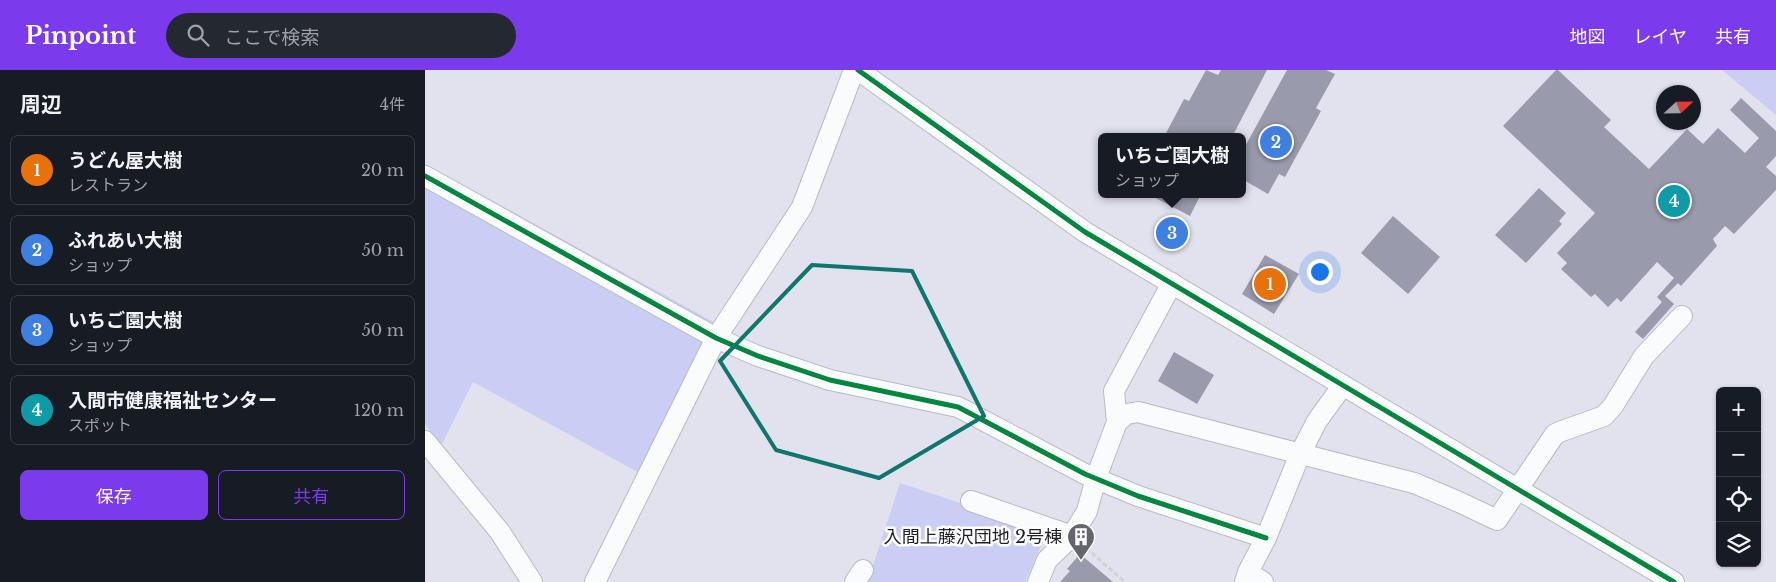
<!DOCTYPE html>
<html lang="ja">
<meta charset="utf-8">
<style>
body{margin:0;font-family:"Libre Baskerville","Noto Sans JP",serif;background:#242831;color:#f1f3f6}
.controls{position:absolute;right:15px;bottom:15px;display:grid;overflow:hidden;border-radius:8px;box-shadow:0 1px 4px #0004}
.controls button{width:45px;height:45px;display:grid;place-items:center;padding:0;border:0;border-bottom:1px solid #363941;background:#171b24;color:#f1f3f6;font:25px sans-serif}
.compass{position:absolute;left:1231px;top:15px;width:45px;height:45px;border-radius:50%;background:#171b24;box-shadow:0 1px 4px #0004;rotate:68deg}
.you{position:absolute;left:894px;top:201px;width:18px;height:18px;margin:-12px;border:4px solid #fff;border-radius:50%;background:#1a73e8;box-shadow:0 0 0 8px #1a73e833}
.badge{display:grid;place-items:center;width:32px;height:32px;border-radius:50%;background:#7c3aed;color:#fff;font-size:16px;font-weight:700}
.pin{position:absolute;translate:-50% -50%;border:2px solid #fff;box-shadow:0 1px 5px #0006}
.popup{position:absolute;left:673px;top:63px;width:148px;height:65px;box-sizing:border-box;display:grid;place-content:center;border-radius:8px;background:#171b24;filter:drop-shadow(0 1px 4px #0005);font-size:16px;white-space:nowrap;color:#9ea1a6}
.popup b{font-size:19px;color:#f1f3f6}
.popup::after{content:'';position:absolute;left:50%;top:100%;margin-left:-10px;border:10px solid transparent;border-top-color:#171b24}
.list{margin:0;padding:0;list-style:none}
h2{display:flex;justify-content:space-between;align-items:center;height:65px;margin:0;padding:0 20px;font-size:21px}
h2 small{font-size:16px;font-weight:400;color:#9ea1a6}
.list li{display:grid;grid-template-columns:32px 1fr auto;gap:15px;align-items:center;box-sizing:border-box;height:70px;margin:0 10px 10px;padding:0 10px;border:1px solid #363941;border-radius:8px}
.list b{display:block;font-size:19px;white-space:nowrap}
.list p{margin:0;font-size:16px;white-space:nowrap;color:#9ea1a6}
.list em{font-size:16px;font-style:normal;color:#9ea1a6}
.actions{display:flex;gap:10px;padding:15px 20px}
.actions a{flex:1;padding:11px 0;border:1px solid #7c3aed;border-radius:8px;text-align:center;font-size:18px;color:#7c3aed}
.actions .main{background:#7c3aed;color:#fff}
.icon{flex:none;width:28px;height:28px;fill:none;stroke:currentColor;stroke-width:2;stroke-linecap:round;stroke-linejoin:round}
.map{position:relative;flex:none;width:1351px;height:512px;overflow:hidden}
header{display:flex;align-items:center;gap:30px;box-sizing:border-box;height:70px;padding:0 25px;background:#7c3aed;color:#fff}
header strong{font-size:24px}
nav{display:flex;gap:28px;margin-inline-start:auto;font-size:18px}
.search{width:350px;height:45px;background:#242831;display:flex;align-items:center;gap:12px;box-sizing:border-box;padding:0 18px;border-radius:28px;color:#9ea1a6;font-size:19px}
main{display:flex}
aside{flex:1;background:#171b24}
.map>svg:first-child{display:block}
.green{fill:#cacef5}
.building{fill:#999aab}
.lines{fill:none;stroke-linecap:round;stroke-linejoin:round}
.minor-casing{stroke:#b8bac3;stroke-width:22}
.path{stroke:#d2d2d5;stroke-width:3;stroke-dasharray:5 2.5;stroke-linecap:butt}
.minor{stroke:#fafbfc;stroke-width:20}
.cycleway-casing{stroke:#fff;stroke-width:8}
.cycleway{stroke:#00873e;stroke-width:5}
.marked{fill:none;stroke:#0f766e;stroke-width:4;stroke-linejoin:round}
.labels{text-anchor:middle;stroke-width:5;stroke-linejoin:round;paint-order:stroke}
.poi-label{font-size:18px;fill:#1f2027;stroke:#fff;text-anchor:end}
</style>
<header>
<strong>Pinpoint</strong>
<div class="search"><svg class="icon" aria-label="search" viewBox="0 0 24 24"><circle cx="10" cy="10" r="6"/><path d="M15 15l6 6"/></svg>ここで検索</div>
<nav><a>地図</a><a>レイヤ</a><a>共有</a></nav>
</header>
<main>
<aside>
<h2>周辺<small>4件</small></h2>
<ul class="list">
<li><span class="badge" style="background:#e8710a">1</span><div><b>うどん屋大樹</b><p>レストラン</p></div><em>20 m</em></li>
<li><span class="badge" style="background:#3f7fe0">2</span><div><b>ふれあい大樹</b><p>ショップ</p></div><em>50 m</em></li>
<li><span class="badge" style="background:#3f7fe0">3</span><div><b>いちご園大樹</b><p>ショップ</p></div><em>50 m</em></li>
<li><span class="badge" style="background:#0f9aa8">4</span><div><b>入間市健康福祉センター</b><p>スポット</p></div><em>120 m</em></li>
</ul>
<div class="actions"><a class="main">保存</a><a>共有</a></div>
</aside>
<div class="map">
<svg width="1351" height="512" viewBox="0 0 1351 512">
<rect width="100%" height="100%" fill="#e1e2ee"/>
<path class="green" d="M 1297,0 L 1351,0 L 1351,45 Z
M 0,94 L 307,262 L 220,406 L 48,312 L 16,376 L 0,354 Z
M 475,413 L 622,462 L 600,512 L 439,512 L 447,499 Z"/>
<path class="building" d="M 781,0 L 793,5 L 796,0 L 842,0 L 807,67 L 739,67 L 759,29 L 764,31 Z
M 862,0 L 901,0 L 910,4 L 891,38 L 896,41 L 860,107 L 854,104 L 843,124 L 817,109 L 817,82 Z
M 1131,0 L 1133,0 L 1186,50 L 1179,57 L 1224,99 L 1262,59 L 1278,74 L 1293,58 L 1320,83 L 1334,68 L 1305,40 L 1316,28 L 1351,61 L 1351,86 L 1341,97 L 1351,106 L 1351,120 L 1309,164 L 1300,156 L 1288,169 L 1292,176 L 1256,216 L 1253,213 L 1240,226 L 1249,234 L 1218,269 L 1210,262 L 1237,232 L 1232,227 L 1249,208 L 1232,192 L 1196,232 L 1192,228 L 1183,237 L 1170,224 L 1166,227 L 1136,199 L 1142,193 L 1132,183 L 1170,143 L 1078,56 Z
M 1114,118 L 1141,143 L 1134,151 L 1137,154 L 1101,193 L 1070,165 Z
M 723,124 L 776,124 L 765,146 Z
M 745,146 L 762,154 L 749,181 L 732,173 Z
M 968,146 L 1015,187 L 983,224 L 936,183 Z
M 840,185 L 874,204 L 849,244 L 817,224 Z
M 749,282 L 789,305 L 772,334 L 733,311 Z
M 655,484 L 688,512 L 635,512 L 645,501 L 642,499 Z"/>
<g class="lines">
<defs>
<path id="minor" d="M 433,0 L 660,162 L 1249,512
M 0,106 L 291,268 L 333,286 L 405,310 L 533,337 L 660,404 L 713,426 L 841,468
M 692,352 L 689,321 L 747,213
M 0,371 L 75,462 L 107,512
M 546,431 L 647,466 L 662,441 L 671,408 L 692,352 L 702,344 L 713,342 L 989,413 L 1034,432 L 1072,450 L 1130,364 L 1137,361 L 1179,346 L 1188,336 L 1219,286 L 1257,246
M 823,502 L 838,512
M 170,512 L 291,268 L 377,137 L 429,0
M 430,512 L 438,500
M 613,512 L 622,490 L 647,466
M 820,512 L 823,502 L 841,468 L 875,384 L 892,351 L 918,315"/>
</defs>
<use href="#minor" class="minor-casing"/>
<path class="path" d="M 661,478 L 700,512"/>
<use href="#minor" class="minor"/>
<defs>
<path id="cycleway" d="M 433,0 L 660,162 L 1249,512
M 0,106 L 291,268 L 333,286 L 405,310 L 533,337 L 660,404 L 713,426 L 841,468"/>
</defs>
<use href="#cycleway" class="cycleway-casing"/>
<use href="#cycleway" class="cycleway"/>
</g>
<path class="marked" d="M 387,195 L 487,201 L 559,346 L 454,408 L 351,380 L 295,291 Z"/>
<defs>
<symbol id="building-pin" viewBox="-11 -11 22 30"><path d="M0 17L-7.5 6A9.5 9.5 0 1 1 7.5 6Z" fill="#63646d" stroke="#fff"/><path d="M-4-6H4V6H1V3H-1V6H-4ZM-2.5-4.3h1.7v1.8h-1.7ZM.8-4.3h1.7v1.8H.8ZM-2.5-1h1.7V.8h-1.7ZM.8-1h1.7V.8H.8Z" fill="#fff"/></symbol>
</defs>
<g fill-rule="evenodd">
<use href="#building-pin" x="640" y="451" width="32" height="43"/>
</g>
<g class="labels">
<g class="poi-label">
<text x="637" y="473">入間上藤沢団地 2号棟</text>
</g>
</g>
</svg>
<div class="controls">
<button>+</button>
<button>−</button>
<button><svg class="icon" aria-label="locate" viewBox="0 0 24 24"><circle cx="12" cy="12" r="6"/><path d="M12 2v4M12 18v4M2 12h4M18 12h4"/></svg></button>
<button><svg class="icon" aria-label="layers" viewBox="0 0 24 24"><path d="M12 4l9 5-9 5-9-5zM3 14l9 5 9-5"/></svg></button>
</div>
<svg class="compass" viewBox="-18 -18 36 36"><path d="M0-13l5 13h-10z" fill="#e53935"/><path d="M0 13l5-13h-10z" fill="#9ea1a6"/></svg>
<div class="you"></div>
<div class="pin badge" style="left:845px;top:214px;background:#e8710a">1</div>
<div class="pin badge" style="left:851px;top:72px;background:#3f7fe0">2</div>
<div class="pin badge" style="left:747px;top:163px;background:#3f7fe0">3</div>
<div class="popup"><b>いちご園大樹</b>ショップ</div>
<div class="pin badge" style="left:1249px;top:131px;background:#0f9aa8">4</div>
</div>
</main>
